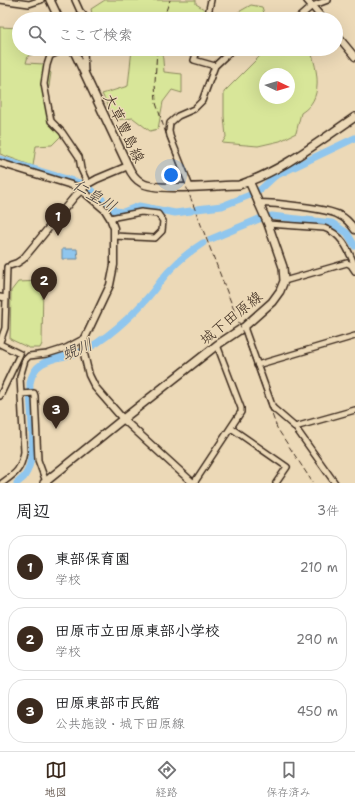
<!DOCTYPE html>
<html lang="ja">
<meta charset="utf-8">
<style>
body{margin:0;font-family:"Shantell Sans","Klee One",sans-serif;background:#f6f6f6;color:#202124}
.compass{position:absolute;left:259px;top:68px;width:36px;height:36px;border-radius:50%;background:#fff;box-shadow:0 4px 16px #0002;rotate:94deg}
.you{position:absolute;left:171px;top:175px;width:14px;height:14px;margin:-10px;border:3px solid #fff;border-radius:50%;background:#1a73e8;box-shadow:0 0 0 6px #1a73e833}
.badge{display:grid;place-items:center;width:26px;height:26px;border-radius:50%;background:#3b2a1e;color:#fff;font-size:13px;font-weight:700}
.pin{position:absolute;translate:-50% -33px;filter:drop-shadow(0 1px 2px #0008)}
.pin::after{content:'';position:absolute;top:21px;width:14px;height:12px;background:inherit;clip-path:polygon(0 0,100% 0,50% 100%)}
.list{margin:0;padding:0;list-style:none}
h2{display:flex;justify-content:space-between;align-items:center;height:52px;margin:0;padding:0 16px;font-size:17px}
h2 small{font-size:13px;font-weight:400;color:#757577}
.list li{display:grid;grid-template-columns:26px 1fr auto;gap:12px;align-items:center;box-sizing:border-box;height:64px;margin:0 8px 8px;padding:0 8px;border:1px solid #e0e0e0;border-radius:16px}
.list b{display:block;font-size:15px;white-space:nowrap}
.list p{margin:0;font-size:13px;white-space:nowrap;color:#757577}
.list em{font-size:13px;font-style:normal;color:#757577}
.icon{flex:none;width:22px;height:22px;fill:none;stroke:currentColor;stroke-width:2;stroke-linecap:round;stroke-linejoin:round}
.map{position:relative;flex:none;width:355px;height:483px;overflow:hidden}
.search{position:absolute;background:#fff;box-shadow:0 4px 16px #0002;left:12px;right:12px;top:12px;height:44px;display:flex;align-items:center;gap:10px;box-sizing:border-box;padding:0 14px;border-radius:22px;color:#757577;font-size:15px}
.sheet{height:268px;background:#fff}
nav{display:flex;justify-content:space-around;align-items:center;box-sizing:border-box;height:56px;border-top:1px solid #e0e0e0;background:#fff;font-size:11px;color:#757577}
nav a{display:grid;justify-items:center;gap:2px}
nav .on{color:#3b2a1e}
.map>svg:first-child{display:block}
.green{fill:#d8e699;stroke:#8a885c;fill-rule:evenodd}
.water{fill:#8fc6ee;stroke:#6d889b}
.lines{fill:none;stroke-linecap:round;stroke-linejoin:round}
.river{stroke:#8fc6ee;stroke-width:7}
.minor-casing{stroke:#3b2a1e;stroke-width:8}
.tertiary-casing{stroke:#3b2a1e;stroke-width:9}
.secondary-casing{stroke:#3b2a1e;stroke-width:10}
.minor{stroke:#ecd9b7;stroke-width:5}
.tertiary{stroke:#ecd9b7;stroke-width:6}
.secondary{stroke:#ecd9b7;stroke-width:7}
.rail{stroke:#3b2a1e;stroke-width:1;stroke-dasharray:6 3;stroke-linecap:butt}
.labels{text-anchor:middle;stroke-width:3;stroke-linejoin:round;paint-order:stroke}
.street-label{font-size:15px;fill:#3b2a1e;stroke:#ecd9b7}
.water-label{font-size:16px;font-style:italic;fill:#48413d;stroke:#ecd9b7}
</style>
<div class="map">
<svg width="355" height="483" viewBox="0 0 355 483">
<rect width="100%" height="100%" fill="#ecd9b7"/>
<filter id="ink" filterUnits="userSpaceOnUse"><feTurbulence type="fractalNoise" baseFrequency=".025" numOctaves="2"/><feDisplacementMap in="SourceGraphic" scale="8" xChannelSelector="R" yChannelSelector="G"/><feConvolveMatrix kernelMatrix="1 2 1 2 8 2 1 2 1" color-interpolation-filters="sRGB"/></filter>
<g filter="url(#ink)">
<path class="green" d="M 105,0 L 196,0 L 196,4 L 212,14 L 235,14 L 251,5 L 262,7 L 266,19 L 203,19 L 187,15 L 177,19 L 98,19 L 93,18 L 91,9 Z
M 0,27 L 19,28 L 19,49 L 50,49 L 28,56 L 26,63 L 44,64 L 51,73 L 46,106 L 48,122 L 57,129 L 61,136 L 52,145 L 36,146 L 33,166 L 0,154 Z
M 132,49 L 162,49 L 164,72 L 182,74 L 182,93 L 172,90 L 163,102 L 158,129 L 150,131 L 133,118 L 116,120 L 102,94 L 128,86 Z
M 260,49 L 310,49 C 318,71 324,99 301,113 L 296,133 L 280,141 L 258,146 L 222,143 L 226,137 L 224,116 L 224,92 L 263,53 ZM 265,74 L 289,74 L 289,98 L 265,98 Z
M 43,281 L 42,344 L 40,348 L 29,348 L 10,339 L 11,291 L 18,282 Z"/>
<path class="water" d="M 62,249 L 77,249 L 78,259 L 62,259 Z"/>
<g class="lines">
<path class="river" d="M 0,159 L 80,183 L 93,191 L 115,211 L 123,212 L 139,206 L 175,213 L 191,211
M 197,209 L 222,206 L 250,195 L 261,189 L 275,176 L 355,138
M 211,239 L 259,219 L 272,216 L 332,223 L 347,233 L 355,246
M 17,483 C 19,481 22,479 24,477 C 39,458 29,407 30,383 C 35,356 59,360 80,352 C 103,343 133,315 149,296 C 156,288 162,278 170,270 C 179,260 192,250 203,243"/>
<defs>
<path id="minor" d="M 0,0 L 29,4 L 41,0
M 75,0 L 80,11 L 87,19
M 207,19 L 211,0
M 297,19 L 312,6 L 328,0
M 65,49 L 50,56 L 47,65 L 44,84 L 51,121 L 62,132 L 79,157 L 81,169 L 88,184
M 84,49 L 85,74
M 198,49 L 194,60 L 215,66
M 190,187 L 170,136 L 169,131 L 170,123 L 178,116 L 194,109 L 202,101 L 215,66 L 233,49
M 110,218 L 141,212 L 158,214 L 163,221 L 162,231 L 155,238 L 114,236
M 268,224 L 324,228 C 342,234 348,249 355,266
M 284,281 L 347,263 L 351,265 L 355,271
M 0,297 L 6,298
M 244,327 L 273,408 L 295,427 L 335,483
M 0,342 L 5,328 L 7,267
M 0,344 L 20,354
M 257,365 L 355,336
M 21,394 L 34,393 L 35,396 L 38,460 L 46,482
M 0,396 L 20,354
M 295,427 L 355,410
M 231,428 L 287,467 L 276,483
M 2,483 C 16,473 21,470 24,452 L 20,377 L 25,360 L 29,356 L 47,354 L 66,348 L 85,338
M 194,483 L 241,412 L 241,408 L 217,345"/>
<path id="tertiary" d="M 307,0 L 323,19
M 336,34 L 355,57
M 0,163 L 78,187 L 105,210 L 110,218 L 114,228 L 114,265 L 110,285 L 85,338 L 84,354 L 89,375 L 95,387 L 123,419 L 193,483
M 258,203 C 274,203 326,208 339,215 C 346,218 351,224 355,230
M 11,265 L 17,263 L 23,259 L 75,196 L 88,184 L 97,179 L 128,166"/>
<path id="secondary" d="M 50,0 L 59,19
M 73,49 L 128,166 C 131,173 135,179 142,183 C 155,192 220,185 239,185 C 282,171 318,142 355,117
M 44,483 L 123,419 L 217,345 L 244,327 L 272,302 L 280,291 L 284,281 L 283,267 L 268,224 L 249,181"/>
</defs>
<use href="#minor" class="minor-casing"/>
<use href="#tertiary" class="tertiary-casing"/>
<use href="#secondary" class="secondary-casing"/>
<use href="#minor" class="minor"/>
<use href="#tertiary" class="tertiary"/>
<use href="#secondary" class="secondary"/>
<path class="rail" d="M 163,19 L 170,0
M 157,49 L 155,82 L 156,103 L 167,137 L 241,328 L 277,428 L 313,483"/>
</g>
</g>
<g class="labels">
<g class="street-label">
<text transform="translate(124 128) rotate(64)" y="5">大草豊島線</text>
<text transform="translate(231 318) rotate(-39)" y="5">城下田原線</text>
</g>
<g class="water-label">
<text transform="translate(95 195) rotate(31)" y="6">仁皇川</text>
<text transform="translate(77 349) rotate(-22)" y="6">蜆川</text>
</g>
</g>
</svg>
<svg class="compass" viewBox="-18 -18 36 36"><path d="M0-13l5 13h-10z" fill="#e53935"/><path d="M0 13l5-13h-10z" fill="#757577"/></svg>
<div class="you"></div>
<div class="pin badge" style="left:58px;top:236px">1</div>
<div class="pin badge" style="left:44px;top:300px">2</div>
<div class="pin badge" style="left:56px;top:429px">3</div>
<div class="search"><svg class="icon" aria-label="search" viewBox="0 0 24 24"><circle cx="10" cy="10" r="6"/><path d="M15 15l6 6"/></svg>ここで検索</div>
</div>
<section class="sheet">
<h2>周辺<small>3件</small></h2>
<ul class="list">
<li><span class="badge">1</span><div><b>東部保育園</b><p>学校</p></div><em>210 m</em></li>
<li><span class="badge">2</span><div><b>田原市立田原東部小学校</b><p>学校</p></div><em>290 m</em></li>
<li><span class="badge">3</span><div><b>田原東部市民館</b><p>公共施設 · 城下田原線</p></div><em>450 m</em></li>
</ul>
</section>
<nav>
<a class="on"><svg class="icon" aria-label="map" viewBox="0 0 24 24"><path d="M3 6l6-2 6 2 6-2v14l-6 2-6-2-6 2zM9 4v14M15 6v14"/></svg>地図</a>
<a><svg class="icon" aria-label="directions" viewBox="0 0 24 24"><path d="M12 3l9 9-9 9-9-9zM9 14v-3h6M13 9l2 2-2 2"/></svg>経路</a>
<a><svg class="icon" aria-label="saved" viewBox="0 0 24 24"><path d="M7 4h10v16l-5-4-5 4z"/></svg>保存済み</a>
</nav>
